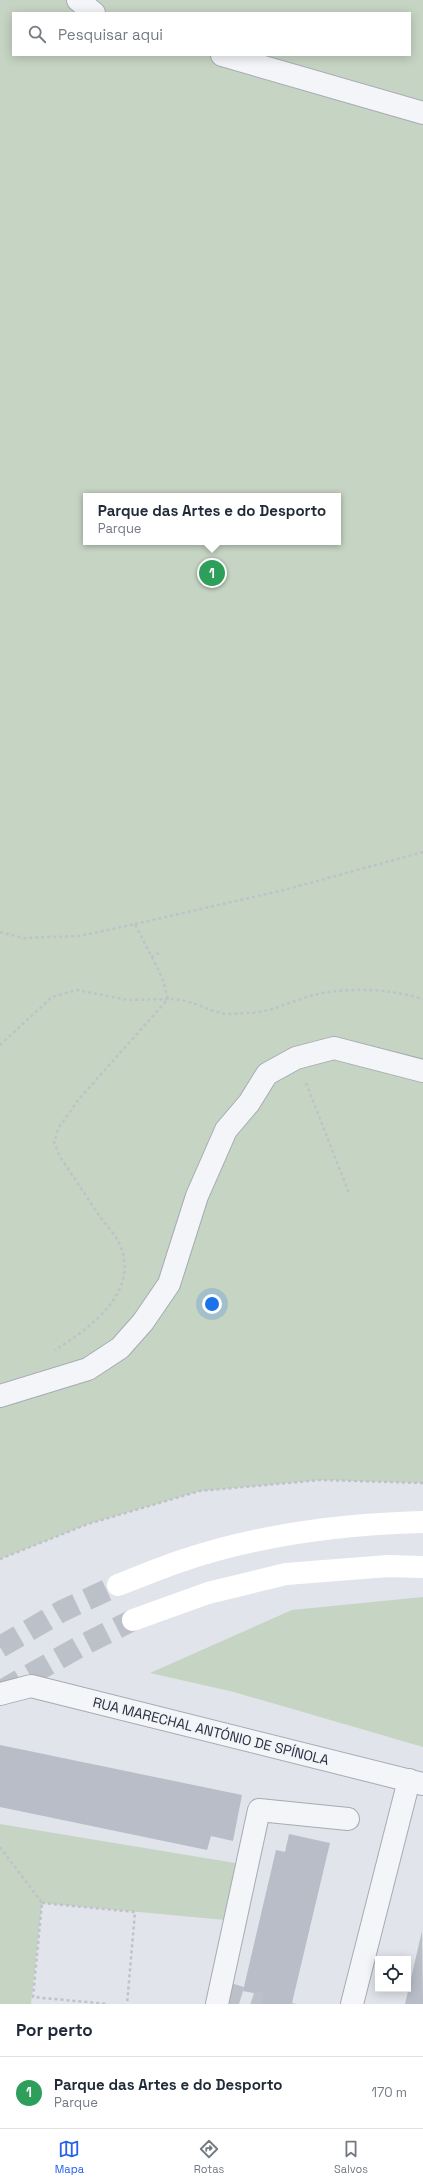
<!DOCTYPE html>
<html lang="pt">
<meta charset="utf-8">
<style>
body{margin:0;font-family:"Space Grotesk",sans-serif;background:#f6f6f7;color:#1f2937}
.controls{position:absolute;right:12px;bottom:12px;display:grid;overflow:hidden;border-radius:0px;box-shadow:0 2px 10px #0003}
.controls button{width:36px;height:36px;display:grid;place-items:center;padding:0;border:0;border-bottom:1px solid #e0e1e3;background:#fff;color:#1f2937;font:20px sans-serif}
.you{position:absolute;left:212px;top:1304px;width:14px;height:14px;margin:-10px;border:3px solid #fff;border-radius:50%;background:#1a73e8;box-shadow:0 0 0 6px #1a73e833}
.badge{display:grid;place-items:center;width:26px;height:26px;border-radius:50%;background:#2563eb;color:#fff;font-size:13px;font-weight:700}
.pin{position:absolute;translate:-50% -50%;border:2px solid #fff;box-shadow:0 1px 4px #0006}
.popup{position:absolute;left:83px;top:493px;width:258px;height:52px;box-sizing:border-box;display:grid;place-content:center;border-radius:0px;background:#fff;filter:drop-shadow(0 1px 3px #0005);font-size:13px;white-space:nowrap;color:#747a83}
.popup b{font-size:15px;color:#1f2937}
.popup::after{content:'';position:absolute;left:50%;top:100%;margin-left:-8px;border:8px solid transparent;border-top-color:#fff}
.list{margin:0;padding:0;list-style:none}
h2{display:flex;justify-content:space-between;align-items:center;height:52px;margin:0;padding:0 16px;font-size:17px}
h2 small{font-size:13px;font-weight:400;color:#747a83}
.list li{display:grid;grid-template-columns:26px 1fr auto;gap:12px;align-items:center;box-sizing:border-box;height:72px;padding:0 16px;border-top:1px solid #e0e1e3}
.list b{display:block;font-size:15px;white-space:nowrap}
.list p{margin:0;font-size:13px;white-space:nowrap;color:#747a83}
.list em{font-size:13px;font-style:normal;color:#747a83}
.icon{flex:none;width:22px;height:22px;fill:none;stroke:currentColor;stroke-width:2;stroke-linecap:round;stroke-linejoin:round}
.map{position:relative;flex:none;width:423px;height:2004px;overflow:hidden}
.search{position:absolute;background:#fff;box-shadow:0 2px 10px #0003;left:12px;right:12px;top:12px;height:44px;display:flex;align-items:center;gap:10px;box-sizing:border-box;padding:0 14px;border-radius:0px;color:#747a83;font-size:15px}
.sheet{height:124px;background:#fff}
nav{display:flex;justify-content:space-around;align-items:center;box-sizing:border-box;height:56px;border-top:1px solid #e0e1e3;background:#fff;font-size:11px;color:#747a83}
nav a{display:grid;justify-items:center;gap:2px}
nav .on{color:#2563eb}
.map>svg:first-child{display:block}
.green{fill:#c6d4c3;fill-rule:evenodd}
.building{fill:#b9bdc7}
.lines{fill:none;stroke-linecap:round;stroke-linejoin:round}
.street-tunnel{stroke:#bcc0c8;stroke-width:22;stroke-dasharray:22 11;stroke-linecap:butt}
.secondary-tunnel{stroke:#bcc0c8;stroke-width:22;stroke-dasharray:22 11;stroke-linecap:butt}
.street-casing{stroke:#a6abb4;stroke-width:24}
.path{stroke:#bfc2c9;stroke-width:2.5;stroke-dasharray:3 3;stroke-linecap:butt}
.street{stroke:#f4f5f8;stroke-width:22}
.secondary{stroke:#fff;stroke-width:22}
.labels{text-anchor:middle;stroke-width:3;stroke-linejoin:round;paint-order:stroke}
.street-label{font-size:14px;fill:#293142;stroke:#f1f3f7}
</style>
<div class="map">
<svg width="423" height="2004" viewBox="0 0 423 2004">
<rect width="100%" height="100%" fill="#e1e4ea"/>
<path class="green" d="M 0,0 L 423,0 L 423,1483 L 321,1480 L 200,1491 L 88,1524 L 0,1559 ZM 13,13 L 410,13 L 410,55 L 13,55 ZM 86,496 L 338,496 L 338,542 L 86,542 Z
M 423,1597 L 423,1747 L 234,1692 L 150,1673 L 292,1610 Z
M 0,1824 L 247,1865 L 236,1921 L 42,1903 L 31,2004 L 0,2004 Z"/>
<path class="building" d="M 0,1745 L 242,1795 L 233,1841 L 211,1836 L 207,1850 L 0,1807 Z
M 289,1834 L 330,1843 L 292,2003 L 296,2004 L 257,2004 L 259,1994 L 243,1991 L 276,1850 L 285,1852 Z
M 422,1931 L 423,2004 L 405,2004 Z"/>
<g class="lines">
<path class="street-tunnel" d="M 220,1991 L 261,2004"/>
<path class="secondary-tunnel" d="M 0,1647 L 62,1611 L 118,1585
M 1,1691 L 79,1647 L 133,1620"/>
<defs>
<path id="street" d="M 78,0 L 94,13
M 222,55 L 423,113
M 0,1396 L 88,1369 L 120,1348 L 143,1322 L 169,1284 L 197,1196 L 226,1130 L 249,1103 L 267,1074 L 296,1058 L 334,1048 L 423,1071
M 0,1694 L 31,1686 L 423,1784
M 217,2004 L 259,1810 L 348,1819
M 352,2004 L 409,1780"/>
</defs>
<use href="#street" class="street-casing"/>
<path class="path" d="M 135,924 L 284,890 L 423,852
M 0,932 L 23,938 L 80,936 L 135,924 L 162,977 L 168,999 C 191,999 201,1008 221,1013 C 229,1015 242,1013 251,1013 C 275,1011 295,999 318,994 C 352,987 390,989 423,999
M 151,957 L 159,953
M 0,1045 L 52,997 L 77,990 L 128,1000 L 168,999 L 79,1099 L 59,1127 L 54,1142 L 60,1157 C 74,1177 87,1198 101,1218 C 107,1226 115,1234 119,1243 C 142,1291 90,1328 55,1350
M 306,1083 L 349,1193
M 0,1559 L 88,1524 L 200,1491 L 321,1480 L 423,1483
M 0,1847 L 42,1903 L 33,1997 L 108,2004
M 42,1903 L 135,1912 L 127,2004"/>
<use href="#street" class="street"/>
<path class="secondary" d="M 118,1585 C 139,1577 160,1568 181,1561 C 258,1535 342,1524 423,1522
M 133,1620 L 208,1593 L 286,1574 L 388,1566 L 423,1567"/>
</g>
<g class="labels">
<g class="street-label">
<text transform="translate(211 1731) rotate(14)" y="5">RUA MARECHAL ANTÓNIO DE SPÍNOLA</text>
</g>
</g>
</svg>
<div class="controls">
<button><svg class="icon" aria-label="locate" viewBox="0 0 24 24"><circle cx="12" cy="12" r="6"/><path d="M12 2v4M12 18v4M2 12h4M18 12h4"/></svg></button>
</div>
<div class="you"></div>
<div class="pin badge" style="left:212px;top:573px;background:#2e9e5b">1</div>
<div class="popup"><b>Parque das Artes e do Desporto</b>Parque</div>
<div class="search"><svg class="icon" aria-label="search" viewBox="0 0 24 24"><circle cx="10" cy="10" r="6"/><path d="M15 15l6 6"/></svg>Pesquisar aqui</div>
</div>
<section class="sheet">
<h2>Por perto<small></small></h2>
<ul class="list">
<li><span class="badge" style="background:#2e9e5b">1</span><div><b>Parque das Artes e do Desporto</b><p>Parque</p></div><em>170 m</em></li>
</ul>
</section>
<nav>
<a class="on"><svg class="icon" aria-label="map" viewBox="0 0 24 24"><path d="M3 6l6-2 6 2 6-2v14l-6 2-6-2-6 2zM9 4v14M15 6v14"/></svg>Mapa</a>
<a><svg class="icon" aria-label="directions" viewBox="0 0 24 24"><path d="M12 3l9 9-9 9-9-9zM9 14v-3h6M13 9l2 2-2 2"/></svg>Rotas</a>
<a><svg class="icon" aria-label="saved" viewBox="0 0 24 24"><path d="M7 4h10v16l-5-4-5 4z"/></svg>Salvos</a>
</nav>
